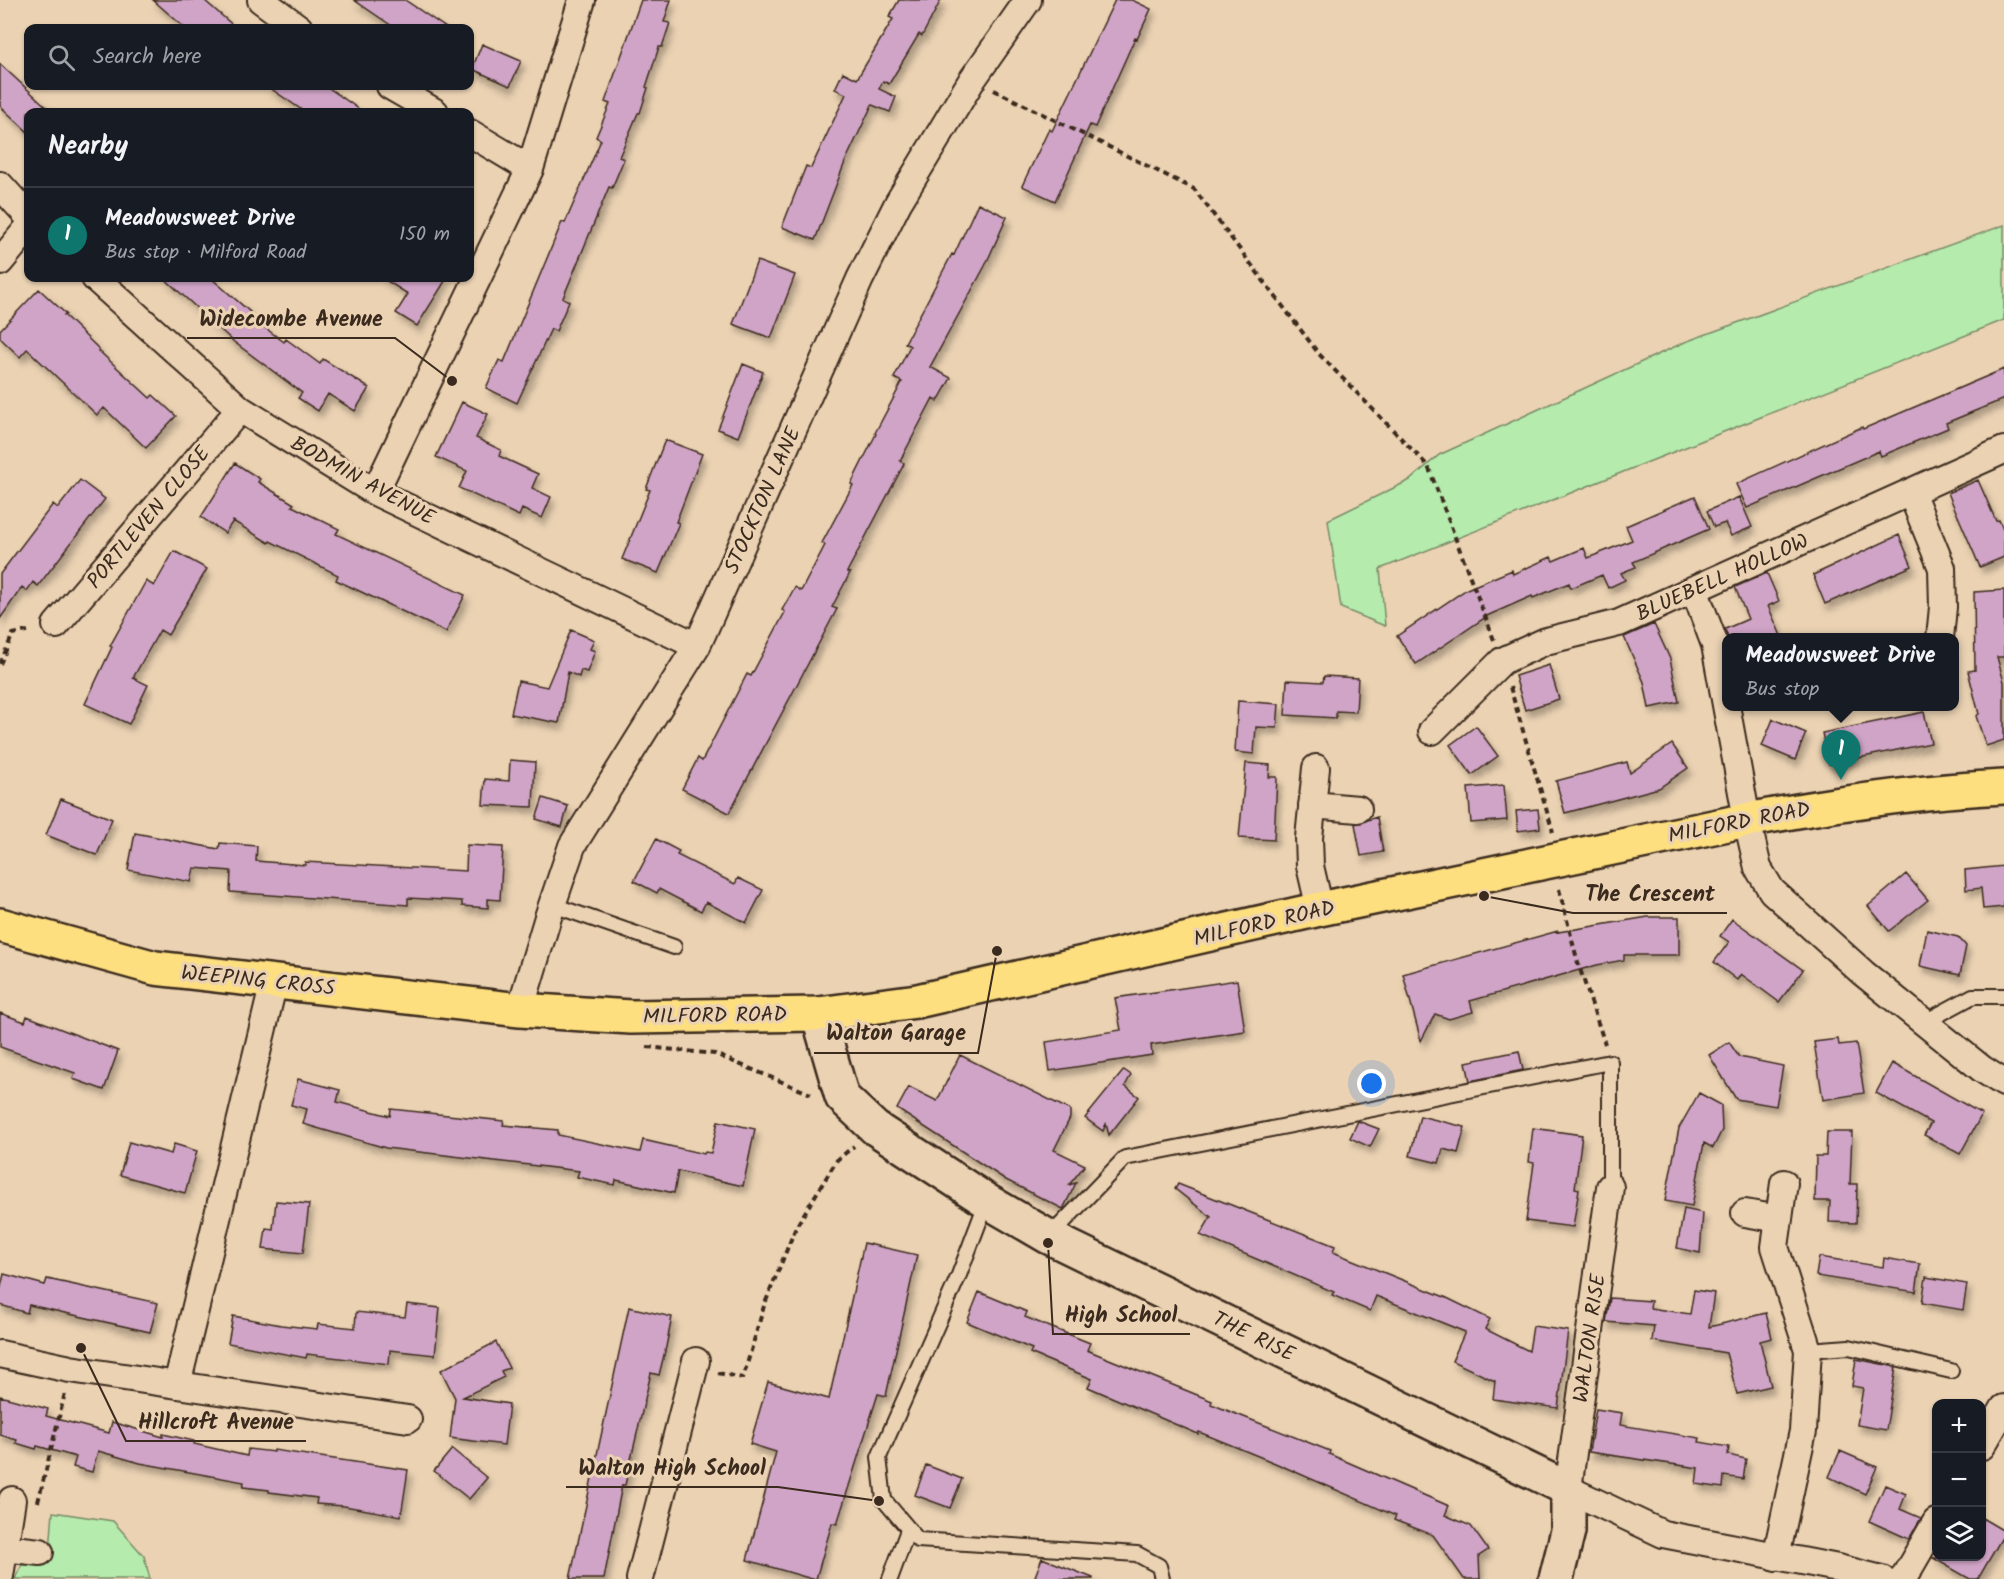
<!DOCTYPE html>
<meta charset="utf-8">
<style>
body{margin:0;font-family:Kalam,sans-serif;background:#242831;color:#f1f3f6}
.controls{position:absolute;right:18px;bottom:18px;display:grid;overflow:hidden;border-radius:12px;box-shadow:0 2px 4px #0004}
.controls button{width:54px;height:54px;display:grid;place-items:center;padding:0;border:0;border-bottom:2px solid #363941;background:#171b24;color:#f1f3f6;font:30px sans-serif}
.you{position:absolute;left:1372px;top:1084px;width:21px;height:21px;margin:-15px;border:4px solid #fff;border-radius:50%;background:#1a73e8;box-shadow:0 0 0 9px #1a73e833}
.badge{display:grid;place-items:center;width:39px;height:39px;border-radius:50%;background:#0f766e;color:#fff;font-size:20px;font-weight:700}
.pin{position:absolute;translate:-50% -50px;filter:drop-shadow(0 2px 3px #0008)}
.pin::after{content:'';position:absolute;top:32px;width:21px;height:18px;background:inherit;clip-path:polygon(0 0,100% 0,50% 100%)}
.popup{position:absolute;left:1722px;top:633px;width:237px;height:78px;box-sizing:border-box;display:grid;place-content:center;border-radius:12px;background:#171b24;filter:drop-shadow(0 2px 4px #0005);font-size:20px;white-space:nowrap;color:#9ea1a6}
.popup b{font-size:22px;color:#f1f3f6}
.popup::after{content:'';position:absolute;left:50%;top:100%;margin-left:-12px;border:12px solid transparent;border-top-color:#171b24}
.list{margin:0;padding:0;list-style:none}
h2{display:flex;justify-content:space-between;align-items:center;height:78px;margin:0;padding:0 24px;font-size:26px}
h2 small{font-size:20px;font-weight:400;color:#9ea1a6}
.list li{display:grid;grid-template-columns:39px 1fr auto;gap:18px;align-items:center;box-sizing:border-box;height:96px;padding:0 24px;border-top:2px solid #363941}
.list b{display:block;font-size:22px;white-space:nowrap}
.list p{margin:0;font-size:20px;white-space:nowrap;color:#9ea1a6}
.list em{font-size:20px;font-style:normal;color:#9ea1a6}
.icon{flex:none;width:33px;height:33px;fill:none;stroke:currentColor;stroke-width:2;stroke-linecap:round;stroke-linejoin:round}
.map{position:relative;flex:none;width:2004px;height:1579px;overflow:hidden}
.search{position:absolute;background:#171b24;box-shadow:0 2px 4px #0004;left:24px;top:24px;width:450px;height:66px;display:flex;align-items:center;gap:15px;box-sizing:border-box;padding:0 21px;border-radius:12px;color:#9ea1a6;font-size:22px}
.panel{position:absolute;background:#171b24;box-shadow:0 2px 4px #0004;left:24px;top:108px;width:450px;height:174px;border-radius:12px}
.map>svg:first-child{display:block}
.green{fill:#b5ebad;stroke:#788a66;stroke-width:1.5}
.building{fill:#d0a4c7;stroke:#3b2a1e;stroke-width:1.5;filter:url(#shadow)}
.lines{fill:none;stroke-linecap:round;stroke-linejoin:round}
.service-casing{stroke:#3b2a1e;stroke-width:18}
.minor-casing{stroke:#3b2a1e;stroke-width:30}
.tertiary-casing{stroke:#3b2a1e;stroke-width:38}
.trunk-casing{stroke:#3b2a1e;stroke-width:38}
.path{stroke:#3b2a1e;stroke-width:4;stroke-dasharray:6 4.5;stroke-linecap:butt}
.service{stroke:#ebd2b3;stroke-width:14}
.minor{stroke:#ebd2b3;stroke-width:26}
.tertiary{stroke:#ebd2b3;stroke-width:33}
.trunk{stroke:#fedf80;stroke-width:33}
.labels{text-anchor:middle;stroke-width:6;stroke-linejoin:round;paint-order:stroke}
.street-label{font-size:21px;fill:#3b2a1e;stroke:#ebd2b3}
.leader{fill:none;stroke:#3b2a1e;stroke-width:2}
.callout-dot{fill:#3b2a1e;stroke:#ebd2b3;stroke-width:2}
.callout-label{font-size:22px;text-anchor:middle;font-weight:bold;fill:#3b2a1e;stroke:#ebd2b3;stroke-width:6;stroke-linejoin:round;paint-order:stroke}
</style>
<div class="map">
<svg width="2004" height="1579" viewBox="0 0 2004 1579">
<defs>
<filter id="shadow"><feDropShadow dx="3.5" dy="6" stdDeviation="3" flood-color="#0004"/></filter>
</defs>
<rect width="100%" height="100%" fill="#ebd2b3"/>
<filter id="ink" filterUnits="userSpaceOnUse"><feTurbulence type="fractalNoise" baseFrequency=".0167" numOctaves="2"/><feDisplacementMap in="SourceGraphic" scale="12" xChannelSelector="R" yChannelSelector="G"/><feConvolveMatrix kernelMatrix="1 2 1 2 8 2 1 2 1" color-interpolation-filters="sRGB"/></filter>
<g filter="url(#ink)">
<path class="green" d="M 2004,225 L 2004,320 L 1380,569 L 1385,626 L 1341,608 L 1328,520 L 1410,480 L 1439,455 L 1685,342 Z
M 53,1512 L 113,1521 L 144,1556 L 150,1579 L 15,1579 L 22,1565 L 49,1563 Z"/>
<path class="building" d="M 153,0 L 204,0 L 236,28 L 185,28 Z
M 354,0 L 405,0 L 446,28 L 395,28 Z
M 641,0 L 671,0 L 664,22 L 670,23 L 662,47 L 659,47 L 646,87 L 648,88 L 640,113 L 638,113 L 619,157 L 624,159 L 612,188 L 609,187 L 563,298 L 569,301 L 556,331 L 551,329 L 517,403 L 486,388 L 499,360 L 504,362 L 562,222 L 565,223 L 601,140 L 596,137 L 610,104 L 605,102 Z
M 899,0 L 941,0 L 922,36 L 919,34 L 889,84 L 883,81 L 879,89 L 896,97 L 890,112 L 872,105 L 845,162 L 815,240 L 782,227 L 806,166 L 811,168 L 846,94 L 835,89 L 843,72 L 857,79 L 893,19 L 889,17 Z
M 1115,0 L 1132,0 L 1151,9 L 1137,39 L 1135,38 L 1095,127 L 1090,125 L 1055,201 L 1022,186 L 1049,129 L 1052,131 Z
M 482,44 L 521,61 L 510,86 L 472,69 Z
M 0,64 L 52,112 L 28,112 L 28,132 L 0,106 Z
M 267,86 L 326,86 L 363,112 L 305,112 Z
M 978,203 L 1007,217 L 985,266 L 930,367 L 951,378 L 938,401 L 933,398 L 900,461 L 904,464 L 847,572 L 850,573 L 832,607 L 837,609 L 729,813 L 682,789 L 698,758 L 702,761 L 747,674 L 751,676 L 785,612 L 782,610 L 795,587 L 801,591 L 825,545 L 822,543 L 853,485 L 851,484 L 876,434 L 875,433 L 902,382 L 894,378 L 910,346 L 905,343 L 952,254 L 954,255 Z
M 757,261 L 795,275 L 771,338 L 733,324 Z
M 164,278 L 211,278 L 250,312 L 248,315 L 284,342 L 286,339 L 320,364 L 323,359 L 369,388 L 355,411 L 328,394 L 318,411 L 298,398 L 302,393 L 234,342 Z
M 382,278 L 447,278 L 417,326 L 396,313 L 408,294 Z
M 39,289 L 66,314 L 64,315 L 99,349 L 98,350 L 150,398 L 153,395 L 176,416 L 146,448 L 104,408 L 97,415 L 27,349 L 20,357 L 0,338 L 0,330 Z
M 743,364 L 763,372 L 738,437 L 718,429 Z
M 2004,369 L 2004,399 L 1946,423 L 1948,428 L 1881,456 L 1879,451 L 1747,508 L 1736,484 L 1862,427 L 1863,429 Z
M 462,402 L 488,414 L 476,438 L 501,450 L 499,456 L 538,474 L 532,488 L 551,497 L 542,518 L 522,509 L 519,516 L 459,488 L 467,471 L 436,457 Z
M 665,440 L 702,454 L 676,522 L 679,523 L 658,573 L 622,559 L 650,490 L 646,489 Z
M 235,463 L 260,479 L 258,482 L 294,504 L 292,506 L 339,529 L 336,534 L 465,595 L 446,632 L 336,580 L 338,575 L 270,541 L 269,543 L 233,521 L 225,533 L 201,517 Z
M 80,480 L 105,499 L 38,586 L 33,582 L 27,591 L 22,587 L 0,619 L 0,574 L 53,504 L 58,508 Z
M 1978,480 L 1996,521 L 1999,520 L 2004,532 L 2004,557 L 1980,567 L 1948,493 Z
M 1695,496 L 1709,529 L 1633,562 L 1636,567 L 1621,573 L 1625,580 L 1608,588 L 1602,575 L 1571,588 L 1569,583 L 1533,598 L 1532,596 L 1489,615 L 1416,664 L 1397,636 L 1467,589 L 1512,570 L 1513,574 L 1551,557 L 1553,561 L 1584,548 L 1588,558 L 1632,540 L 1626,526 Z
M 1739,497 L 1752,527 L 1731,536 L 1725,523 L 1714,527 L 1707,511 Z
M 1899,535 L 1912,566 L 1825,604 L 1813,575 Z
M 174,551 L 207,569 L 168,635 L 160,630 L 133,678 L 148,685 L 129,724 L 85,704 L 112,647 L 110,646 L 146,581 L 154,586 Z
M 1767,573 L 1779,601 L 1768,606 L 1782,638 L 1728,638 L 1725,629 L 1748,619 L 1735,587 Z
M 2004,590 L 2004,657 L 1997,657 L 2004,682 L 2004,740 L 1986,746 L 1976,716 L 1979,714 L 1968,671 L 1975,670 L 1974,592 Z
M 1654,624 L 1670,659 L 1679,702 L 1649,708 L 1644,682 L 1624,637 Z
M 571,630 L 594,640 L 590,649 L 595,651 L 587,672 L 581,670 L 579,677 L 568,672 L 559,723 L 511,714 L 518,681 L 547,687 Z
M 1549,665 L 1559,699 L 1525,710 L 1515,676 Z
M 1324,676 L 1358,678 L 1356,712 L 1336,711 L 1336,718 L 1285,715 L 1287,680 L 1323,682 Z
M 1238,701 L 1279,704 L 1277,728 L 1256,727 L 1254,754 L 1235,752 Z
M 1924,712 L 1931,743 L 1829,764 L 1822,733 Z
M 1773,719 L 1806,733 L 1795,760 L 1762,746 Z
M 1476,726 L 1498,756 L 1472,775 L 1450,745 Z
M 1672,744 L 1688,768 L 1659,788 L 1565,813 L 1556,781 L 1627,762 L 1630,773 Z
M 510,760 L 535,762 L 533,807 L 483,805 L 485,779 L 509,781 Z
M 1246,763 L 1270,765 L 1269,777 L 1277,777 L 1274,840 L 1239,838 Z
M 1504,785 L 1507,820 L 1471,823 L 1468,788 Z
M 543,798 L 568,806 L 562,827 L 536,819 Z
M 61,799 L 112,819 L 97,855 L 46,835 Z
M 1538,809 L 1540,828 L 1518,831 L 1516,811 Z
M 1377,817 L 1383,852 L 1361,856 L 1355,824 Z
M 135,833 L 219,849 L 220,843 L 257,846 L 256,861 L 305,865 L 305,862 L 466,871 L 467,845 L 503,847 L 500,900 L 488,899 L 488,908 L 462,906 L 462,901 L 408,898 L 408,905 L 230,892 L 231,871 L 194,868 L 191,882 L 128,870 Z
M 656,839 L 679,851 L 677,855 L 735,884 L 738,878 L 763,890 L 746,923 L 706,902 L 701,911 L 659,889 L 657,893 L 634,881 Z
M 2004,866 L 2004,907 L 1983,909 L 1981,888 L 1966,890 L 1965,870 Z
M 1906,874 L 1928,900 L 1889,931 L 1868,906 Z
M 1648,917 L 1679,917 L 1679,955 L 1624,955 L 1624,960 L 1597,965 L 1470,1001 L 1473,1012 L 1449,1019 L 1435,1014 L 1421,1041 L 1403,974 L 1558,931 L 1558,932 Z
M 1732,919 L 1803,970 L 1779,1002 L 1741,974 L 1737,980 L 1714,962 L 1729,942 L 1720,936 Z
M 1927,930 L 1958,937 L 1966,946 L 1960,975 L 1920,966 Z
M 1237,980 L 1245,1031 L 1151,1045 L 1152,1055 L 1050,1071 L 1046,1042 L 1121,1030 L 1115,998 Z
M 0,1013 L 25,1022 L 27,1016 L 118,1051 L 104,1090 L 73,1079 L 75,1073 L 0,1047 Z
M 1838,1039 L 1839,1045 L 1856,1043 L 1864,1093 L 1823,1100 L 1814,1042 Z
M 1729,1042 L 1739,1057 L 1783,1066 L 1776,1106 L 1736,1099 L 1709,1055 Z
M 1519,1051 L 1523,1070 L 1470,1081 L 1466,1062 Z
M 960,1055 L 1070,1110 L 1070,1118 L 1054,1150 L 1085,1165 L 1069,1185 L 1076,1183 L 1063,1209 L 1006,1180 L 897,1109 L 909,1087 L 937,1101 Z
M 1892,1063 L 1982,1114 L 1960,1154 L 1924,1135 L 1931,1123 L 1876,1093 Z
M 1124,1070 L 1131,1075 L 1125,1086 L 1139,1097 L 1109,1135 L 1106,1124 L 1103,1131 L 1085,1118 Z
M 298,1079 L 340,1090 L 337,1102 L 390,1116 L 391,1109 L 504,1121 L 503,1125 L 558,1130 L 558,1135 L 640,1152 L 643,1140 L 704,1154 L 705,1152 L 711,1153 L 718,1121 L 755,1129 L 743,1186 L 678,1171 L 674,1193 L 616,1180 L 615,1185 L 577,1177 L 579,1171 L 386,1148 L 303,1124 L 307,1109 L 291,1105 Z
M 1699,1093 L 1721,1105 L 1722,1130 L 1713,1148 L 1704,1143 L 1692,1206 L 1665,1201 L 1679,1128 Z
M 1420,1116 L 1465,1127 L 1458,1153 L 1443,1149 L 1439,1163 L 1410,1156 Z
M 1358,1121 L 1379,1129 L 1370,1147 L 1350,1138 Z
M 1533,1128 L 1582,1135 L 1575,1188 L 1579,1189 L 1573,1227 L 1526,1221 L 1534,1163 L 1529,1162 Z
M 1827,1132 L 1852,1132 L 1850,1184 L 1857,1184 L 1856,1223 L 1829,1222 L 1830,1201 L 1815,1201 L 1816,1156 L 1826,1156 Z
M 129,1142 L 171,1154 L 174,1144 L 197,1151 L 185,1193 L 120,1175 Z
M 1178,1184 L 1335,1246 L 1333,1252 L 1447,1298 L 1490,1319 L 1485,1329 L 1529,1351 L 1533,1326 L 1568,1331 L 1558,1408 L 1493,1399 L 1495,1381 L 1452,1361 L 1465,1332 L 1376,1296 L 1370,1311 L 1332,1295 L 1334,1292 L 1200,1235 L 1211,1217 L 1175,1189 Z
M 276,1201 L 309,1204 L 303,1253 L 263,1249 L 266,1228 L 273,1229 Z
M 1684,1209 L 1703,1213 L 1700,1253 L 1677,1248 Z
M 864,1243 L 917,1255 L 886,1396 L 878,1394 L 837,1524 L 832,1523 L 816,1579 L 812,1579 L 747,1560 L 776,1452 L 750,1444 L 768,1382 L 829,1399 Z
M 1819,1257 L 1883,1267 L 1884,1258 L 1920,1264 L 1916,1292 L 1816,1276 Z
M 4,1274 L 45,1285 L 47,1279 L 158,1303 L 150,1332 L 29,1305 L 27,1313 L 0,1305 L 0,1291 Z
M 1926,1277 L 1967,1284 L 1963,1310 L 1922,1303 Z
M 1694,1290 L 1714,1293 L 1709,1327 L 1766,1313 L 1772,1338 L 1760,1341 L 1771,1386 L 1737,1394 L 1726,1353 L 1652,1341 L 1654,1326 L 1606,1322 L 1610,1298 L 1651,1301 L 1650,1308 L 1690,1314 Z
M 979,1292 L 1027,1312 L 1025,1317 L 1090,1343 L 1087,1350 L 1212,1401 L 1211,1404 L 1330,1451 L 1329,1454 L 1449,1506 L 1445,1515 L 1471,1526 L 1488,1550 L 1479,1556 L 1480,1579 L 1464,1579 L 1433,1535 L 1394,1520 L 1396,1516 L 1275,1463 L 1199,1432 L 1198,1434 L 1088,1387 L 1092,1379 L 1030,1353 L 1032,1349 L 967,1322 Z
M 407,1304 L 440,1308 L 435,1355 L 390,1350 L 389,1364 L 307,1354 L 306,1358 L 228,1343 L 233,1316 L 281,1325 L 317,1329 L 318,1324 L 355,1328 L 356,1312 L 405,1317 Z
M 629,1307 L 672,1317 L 666,1347 L 659,1375 L 651,1373 L 625,1485 L 622,1485 L 604,1579 L 570,1579 Z
M 496,1342 L 509,1368 L 501,1371 L 504,1377 L 463,1397 L 509,1404 L 504,1445 L 450,1438 L 455,1398 L 441,1370 Z
M 1856,1359 L 1896,1367 L 1886,1430 L 1857,1425 L 1863,1388 L 1852,1386 Z
M 0,1396 L 48,1409 L 46,1416 L 109,1433 L 112,1422 L 163,1437 L 163,1434 L 194,1441 L 194,1444 L 247,1456 L 248,1449 L 274,1452 L 274,1450 L 408,1470 L 401,1516 L 344,1506 L 316,1504 L 317,1498 L 269,1492 L 269,1490 L 243,1487 L 244,1482 L 140,1463 L 98,1451 L 92,1472 L 73,1467 L 76,1457 L 37,1446 L 36,1449 L 16,1443 L 17,1440 L 0,1435 Z
M 1596,1409 L 1622,1413 L 1620,1425 L 1700,1438 L 1699,1442 L 1729,1447 L 1728,1455 L 1746,1459 L 1743,1479 L 1724,1476 L 1723,1488 L 1696,1484 L 1698,1468 L 1589,1452 Z
M 452,1449 L 487,1478 L 469,1499 L 434,1471 Z
M 1840,1451 L 1877,1467 L 1865,1494 L 1829,1477 Z
M 926,1465 L 962,1479 L 950,1508 L 915,1495 Z
M 1885,1485 L 1906,1494 L 1900,1509 L 1921,1518 L 1909,1539 L 1869,1521 Z
M 1982,1518 L 2004,1531 L 2004,1534 L 1978,1579 L 1970,1579 L 1933,1558 L 1982,1557 Z
M 1042,1558 L 1093,1578 L 1093,1579 L 1034,1579 Z"/>
<g class="lines">
<defs>
<path id="service" d="M 553,905 L 674,947
M 1925,1022 L 1973,996 L 2004,996
M 987,1201 L 959,1275 L 879,1457 L 884,1500 L 918,1540 L 1137,1554 L 1159,1566 L 1162,1579
M 1049,1237 L 1125,1158 L 1610,1062 L 1610,1187
M 1808,1350 L 1849,1347 L 1951,1371
M 890,1579 L 908,1530"/>
<path id="minor" d="M 261,0 L 299,28
M 390,86 L 435,112
M 470,133 L 530,169
M 0,185 L 28,216
M 0,262 L 28,228
M 95,278 L 240,409 L 375,492 L 697,646
M 375,492 L 530,169 L 582,0
M 1911,492 L 1942,568 L 1943,607 L 1940,638
M 1694,589 L 1715,645 L 1747,820 L 1758,868 L 1772,891 L 1863,973 L 1982,1069 L 2004,1083
M 56,625 L 240,409
M 1432,731 L 1502,661 L 1546,641 L 1619,623 L 2004,450
M 1316,768 L 1309,838 L 1310,866 L 1320,909
M 1312,805 L 1358,809
M 520,1010 L 548,917 L 572,846 L 697,646 L 860,279 L 898,203 L 972,80 L 1028,0
M 1610,1187 L 1568,1489 L 1663,1534 L 1838,1568 L 1882,1579
M 1745,1213 L 1779,1219
M 0,1354 L 70,1369 L 408,1419
M 177,1385 L 274,982
M 1982,1446 L 2004,1408
M 4,1548 L 40,1552
M 1776,1557 L 1803,1431 L 1808,1350 L 1775,1247 L 1784,1183
M 0,1576 L 12,1500
M 640,1579 L 696,1361
M 1903,1579 L 1936,1522"/>
<path id="tertiary" d="M 818,1014 L 842,1097 L 875,1128 L 987,1201 L 1049,1237 L 1568,1489 L 1568,1531 L 1556,1579"/>
<path id="trunk" d="M 0,925 L 155,968 L 520,1010 L 631,1017 L 818,1014 L 917,1001 L 1320,909 L 1747,820 C 1832,804 1918,791 2004,787"/>
</defs>
<use href="#service" class="service-casing"/>
<use href="#minor" class="minor-casing"/>
<use href="#tertiary" class="tertiary-casing"/>
<use href="#trunk" class="trunk-casing"/>
<path class="path" d="M 994,90 L 1194,189 L 1319,354 L 1428,466 L 1494,640
M 0,664 L 13,634 L 32,630
M 1510,687 L 1553,832
M 1559,889 L 1578,963 L 1605,1044
M 647,1047 L 715,1054 L 811,1094
M 718,1373 L 743,1378 L 764,1306 L 796,1227 L 837,1160 L 854,1146
M 38,1502 L 65,1393"/>
<use href="#service" class="service"/>
<use href="#minor" class="minor"/>
<use href="#tertiary" class="tertiary"/>
<use href="#trunk" class="trunk"/>
</g>
</g>
<g class="labels">
<g class="street-label">
<text transform="translate(363 480) rotate(29)" y="7">BODMIN AVENUE</text>
<text transform="translate(762 500) rotate(-66)" y="7">STOCKTON LANE</text>
<text transform="translate(148 517) rotate(-50)" y="7">PORTLEVEN CLOSE</text>
<text transform="translate(1722 577) rotate(-24)" y="7">BLUEBELL HOLLOW</text>
<text transform="translate(1739 822) rotate(-11)" y="7">MILFORD ROAD</text>
<text transform="translate(1264 923) rotate(-13)" y="7">MILFORD ROAD</text>
<text transform="translate(258 980) rotate(6)" y="7">WEEPING CROSS</text>
<text transform="translate(715 1015) rotate(-1)" y="7">MILFORD ROAD</text>
<text transform="translate(1254 1336) rotate(26)" y="7">THE RISE</text>
<text transform="translate(1589 1338) rotate(-82)" y="7">WALTON RISE</text>
</g>
</g>
<path class="leader" d="M452 381L395 338H187M1484 896L1573 913H1727M997 951L978 1053H814M1048 1243L1053 1334H1190M81 1348L126 1441H306M879 1501L778 1487H566"/>
<g class="callout-dot">
<circle cx="452" cy="381" r="6"/>
<circle cx="1484" cy="896" r="6"/>
<circle cx="997" cy="951" r="6"/>
<circle cx="1048" cy="1243" r="6"/>
<circle cx="81" cy="1348" r="6"/>
<circle cx="879" cy="1501" r="6"/>
</g>
<g class="callout-label">
<text x="291" y="326">Widecombe Avenue</text>
<text x="1650" y="901">The Crescent</text>
<text x="896" y="1040">Walton Garage</text>
<text x="1121" y="1322">High School</text>
<text x="216" y="1429">Hillcroft Avenue</text>
<text x="672" y="1475">Walton High School</text>
</g>
</svg>
<div class="controls">
<button>+</button>
<button>−</button>
<button><svg class="icon" aria-label="layers" viewBox="0 0 24 24"><path d="M12 4l9 5-9 5-9-5zM3 14l9 5 9-5"/></svg></button>
</div>
<div class="you"></div>
<div class="pin badge" style="left:1841px;top:780px">1</div>
<div class="popup"><b>Meadowsweet Drive</b>Bus stop</div>
<div class="search"><svg class="icon" aria-label="search" viewBox="0 0 24 24"><circle cx="10" cy="10" r="6"/><path d="M15 15l6 6"/></svg>Search here</div>
<section class="panel">
<h2>Nearby<small></small></h2>
<ul class="list">
<li><span class="badge">1</span><div><b>Meadowsweet Drive</b><p>Bus stop · Milford Road</p></div><em>150 m</em></li>
</ul>
</section>
</div>
